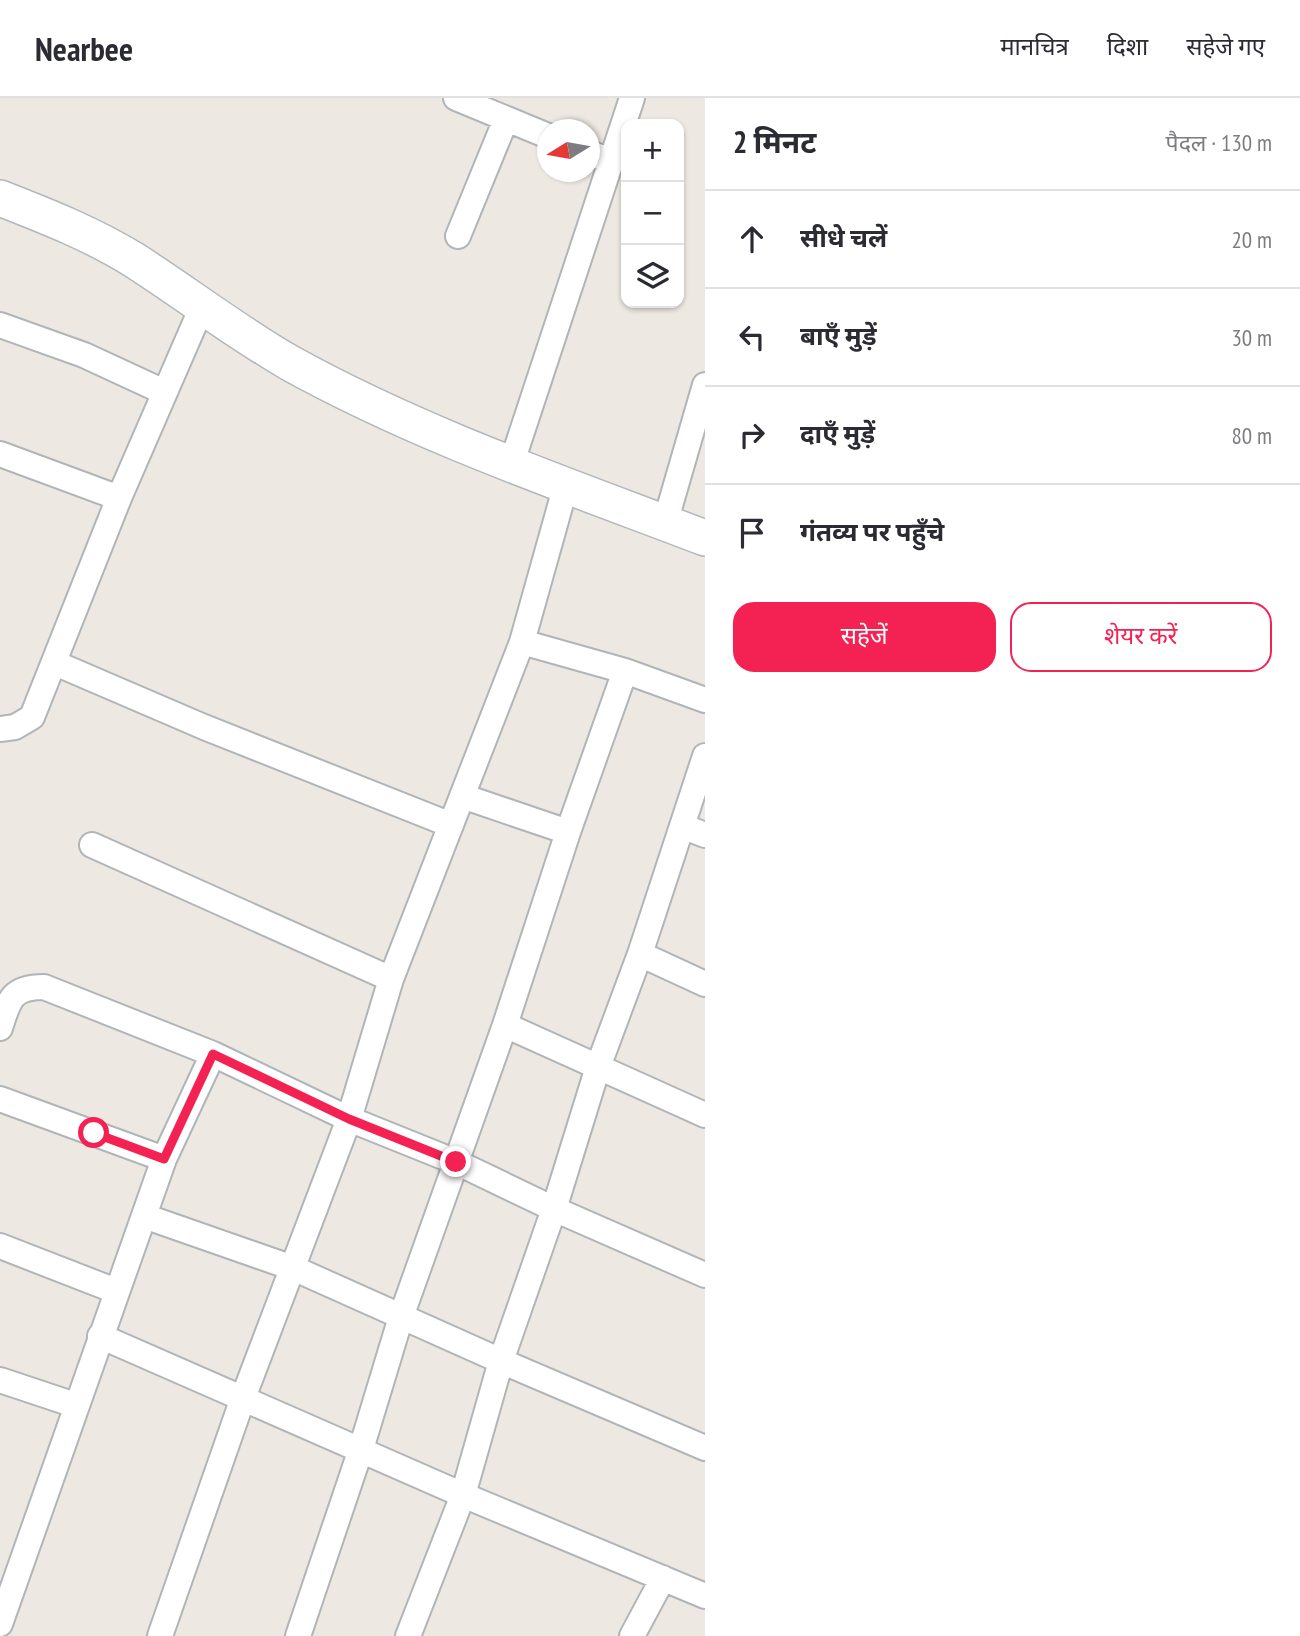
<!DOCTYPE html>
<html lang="hi">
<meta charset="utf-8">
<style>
body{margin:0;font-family:"PT Sans Narrow","Noto Sans Devanagari",sans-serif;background:#f7f7f7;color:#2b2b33}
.controls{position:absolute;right:21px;top:21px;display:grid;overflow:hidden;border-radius:14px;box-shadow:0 2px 5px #0004}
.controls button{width:63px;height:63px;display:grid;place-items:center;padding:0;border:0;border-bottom:2px solid #e1e1e2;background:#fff;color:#2b2b33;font:35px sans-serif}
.compass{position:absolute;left:537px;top:21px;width:63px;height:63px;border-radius:50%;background:#fff;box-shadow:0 2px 5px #0004;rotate:259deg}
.stop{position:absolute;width:21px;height:21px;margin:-16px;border:5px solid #f42252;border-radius:50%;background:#fff}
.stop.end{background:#f42252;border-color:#fff;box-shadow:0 2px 7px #0008}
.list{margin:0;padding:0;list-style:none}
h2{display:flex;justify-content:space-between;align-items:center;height:91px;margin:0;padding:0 28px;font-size:30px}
h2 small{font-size:23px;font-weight:400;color:#7c7c81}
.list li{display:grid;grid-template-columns:46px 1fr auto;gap:21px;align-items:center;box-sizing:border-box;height:98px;padding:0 28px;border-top:2px solid #e1e1e2}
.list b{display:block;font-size:26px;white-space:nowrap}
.list em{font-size:23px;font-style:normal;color:#7c7c81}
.actions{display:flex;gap:14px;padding:21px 28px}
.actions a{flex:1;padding:16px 0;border:2px solid #f42252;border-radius:21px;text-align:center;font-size:24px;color:#f42252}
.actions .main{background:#f42252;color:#fff}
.icon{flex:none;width:38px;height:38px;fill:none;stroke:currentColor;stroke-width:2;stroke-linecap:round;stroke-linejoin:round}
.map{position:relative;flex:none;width:705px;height:1538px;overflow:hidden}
header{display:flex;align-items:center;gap:42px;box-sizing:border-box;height:98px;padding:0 35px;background:#fff;border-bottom:2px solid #e1e1e2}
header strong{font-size:33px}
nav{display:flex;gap:38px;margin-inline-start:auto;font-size:24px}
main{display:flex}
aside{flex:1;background:#fff}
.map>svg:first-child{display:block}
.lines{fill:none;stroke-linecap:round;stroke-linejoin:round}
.street-casing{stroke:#b0b5b8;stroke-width:28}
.secondary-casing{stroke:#b1b8bb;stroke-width:38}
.street{stroke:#fff;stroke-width:24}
.secondary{stroke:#fff;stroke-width:35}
.route{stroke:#f42252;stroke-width:9}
</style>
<header>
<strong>Nearbee</strong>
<nav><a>मानचित्र</a><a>दिशा</a><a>सहेजे गए</a></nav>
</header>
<main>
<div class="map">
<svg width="705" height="1538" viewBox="0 0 705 1538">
<rect width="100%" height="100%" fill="#eee8e2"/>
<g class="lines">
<defs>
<path id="street" d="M 456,0 L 548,38
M 590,55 L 610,63
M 458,138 L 506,21
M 0,227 L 84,257 L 164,294
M 0,356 L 119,400
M 511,367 L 632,0
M 665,425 L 705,287
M 522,544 L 625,573 L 705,602
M 55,565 L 204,629 L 451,727
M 0,631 L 15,629 L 32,619 L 119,400 L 202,209
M 462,698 L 568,734
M 682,728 L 705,737
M 92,747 L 391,881
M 640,856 L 705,886
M 505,927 L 705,1017
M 0,930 C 9,902 11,889 44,889 L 213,956 L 349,1021 L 456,1064 L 554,1111 L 705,1177
M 0,1001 L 164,1061
M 144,1118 L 293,1170 L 501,1263 L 705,1350
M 0,1148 L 116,1193
M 100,1238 L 463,1397 L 705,1498
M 0,1282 L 75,1307
M 0,1526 L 164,1061 L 213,956
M 160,1538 L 243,1300 L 349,1021 L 391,881 L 522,544 L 566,387
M 298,1538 L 361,1351 L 401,1219 L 505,927 L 568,734 L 625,573
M 408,1538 L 463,1397 L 501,1263 L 554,1111 L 598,969 L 640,856 L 705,658
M 632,1538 L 663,1480"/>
<path id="secondary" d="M 0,100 C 46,118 92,136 134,162 C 187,196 236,234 290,265 C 420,337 566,387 705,440"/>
</defs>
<use href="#street" class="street-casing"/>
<use href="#secondary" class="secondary-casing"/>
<use href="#street" class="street"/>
<use href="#secondary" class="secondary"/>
</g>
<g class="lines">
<path class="route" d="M 94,1035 L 164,1061 L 213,956 L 349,1021 L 456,1064"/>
</g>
</svg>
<div class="controls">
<button>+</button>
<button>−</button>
<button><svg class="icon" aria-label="layers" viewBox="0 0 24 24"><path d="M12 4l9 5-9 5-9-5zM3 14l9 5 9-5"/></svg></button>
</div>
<svg class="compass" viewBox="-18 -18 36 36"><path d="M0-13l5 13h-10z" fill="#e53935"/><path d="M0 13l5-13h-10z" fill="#7c7c81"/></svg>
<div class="stop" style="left:94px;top:1035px"></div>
<div class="stop end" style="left:456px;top:1064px"></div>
</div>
<aside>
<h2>2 मिनट<small>पैदल · 130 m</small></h2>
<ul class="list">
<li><svg class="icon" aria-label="ahead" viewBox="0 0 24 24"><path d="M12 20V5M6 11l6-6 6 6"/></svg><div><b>सीधे चलें</b></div><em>20 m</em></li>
<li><svg class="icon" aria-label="left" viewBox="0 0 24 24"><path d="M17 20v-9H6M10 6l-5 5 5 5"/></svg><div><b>बाएँ मुड़ें</b></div><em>30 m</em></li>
<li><svg class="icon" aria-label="right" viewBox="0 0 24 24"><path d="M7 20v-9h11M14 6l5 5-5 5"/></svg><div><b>दाएँ मुड़ें</b></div><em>80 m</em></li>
<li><svg class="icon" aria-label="arrive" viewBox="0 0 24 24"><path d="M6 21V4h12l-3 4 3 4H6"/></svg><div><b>गंतव्य पर पहुँचे</b></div></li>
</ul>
<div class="actions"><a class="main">सहेजें</a><a>शेयर करें</a></div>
</aside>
</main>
